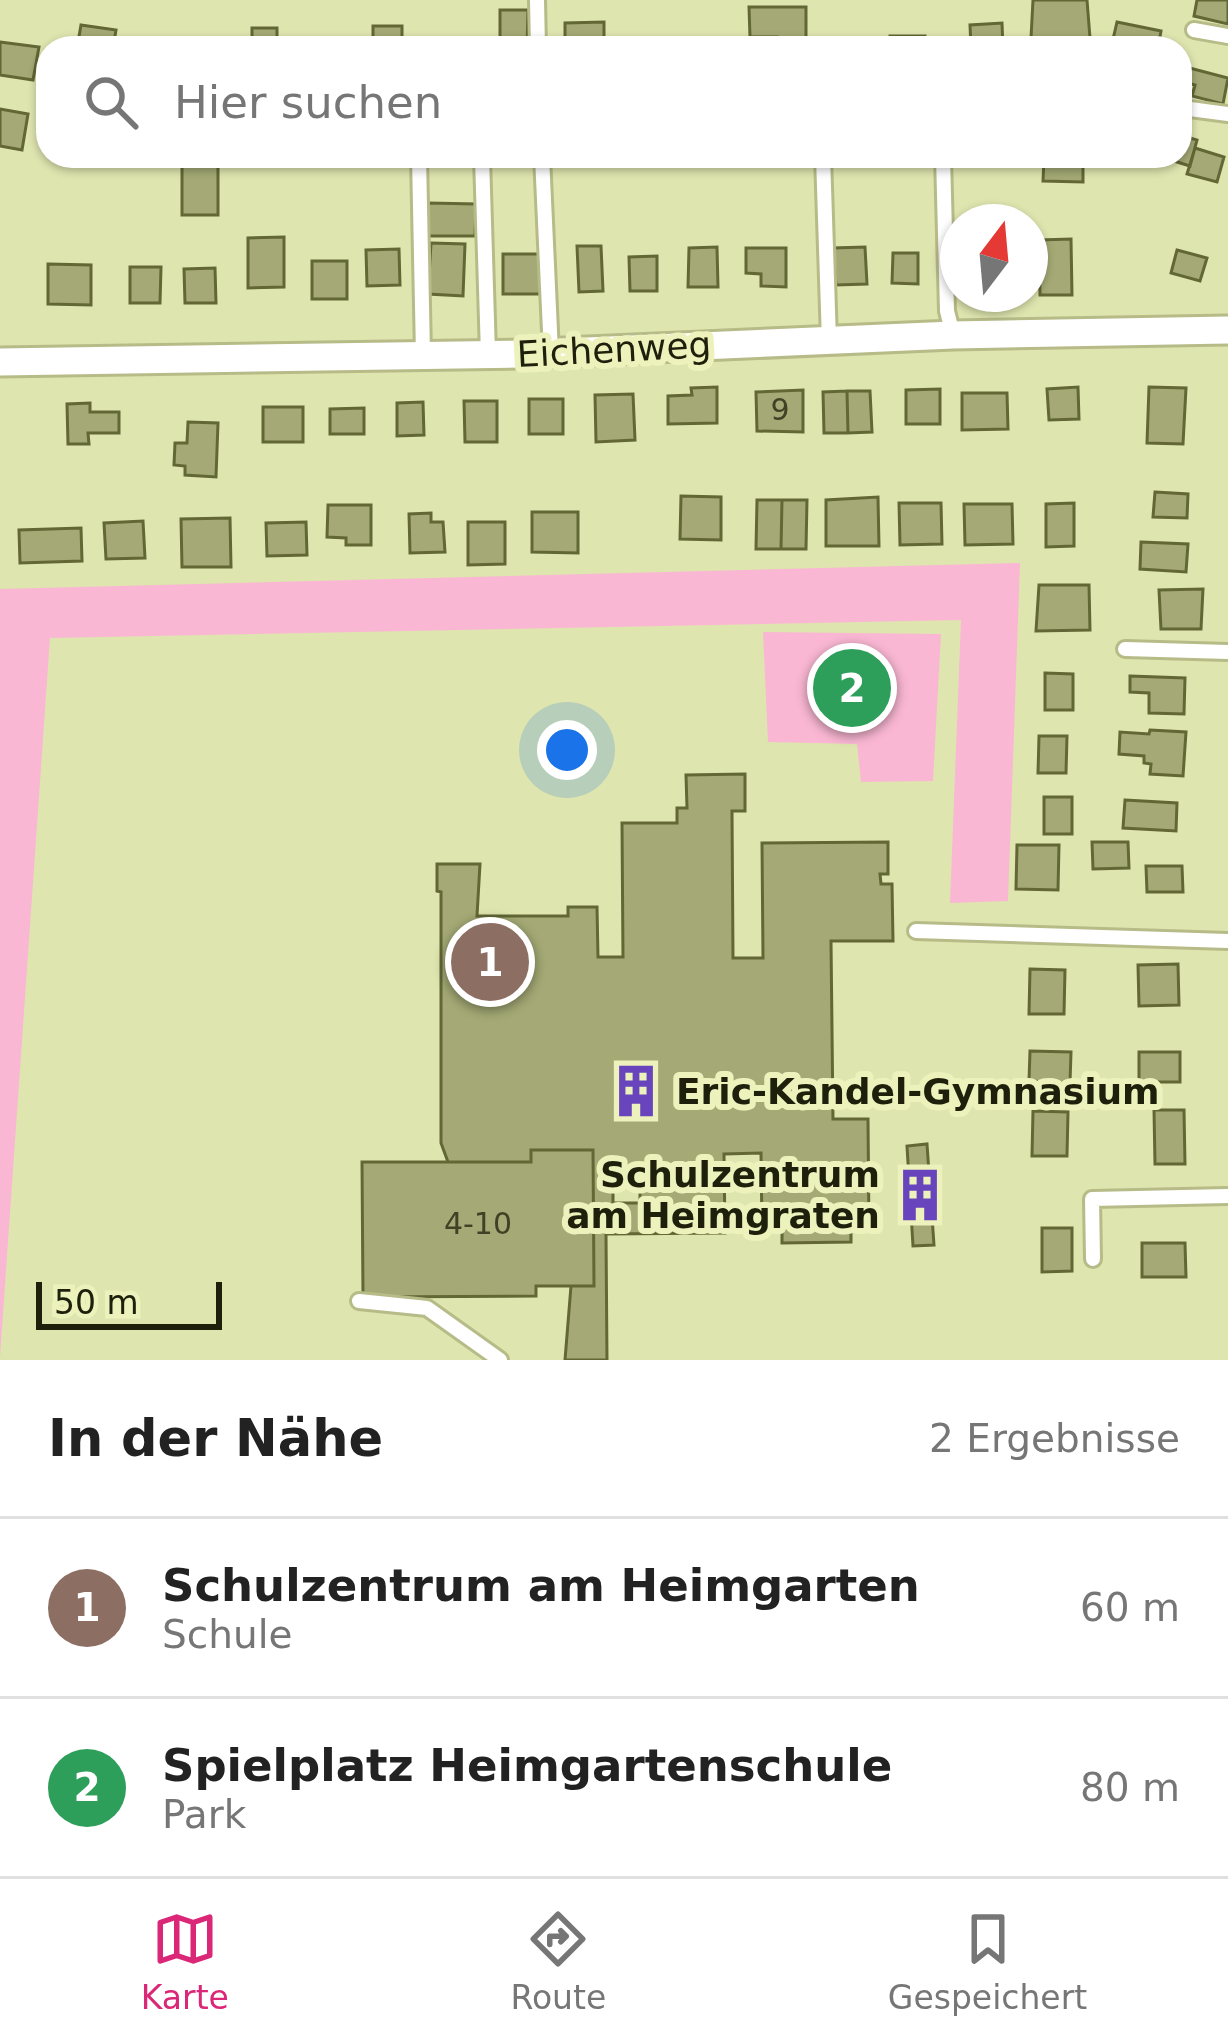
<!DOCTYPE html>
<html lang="de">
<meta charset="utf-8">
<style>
body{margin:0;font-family:"DejaVu Sans",sans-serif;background:#f6f6f6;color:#222}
.compass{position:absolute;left:940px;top:204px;width:108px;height:108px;border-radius:50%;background:#fff;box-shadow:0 3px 9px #0004;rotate:16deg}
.scale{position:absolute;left:36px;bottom:30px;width:186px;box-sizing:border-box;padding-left:12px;border:6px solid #1e200b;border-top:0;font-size:33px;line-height:42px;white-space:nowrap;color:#1e200b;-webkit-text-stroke:9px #edf2bc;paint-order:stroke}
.you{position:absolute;left:567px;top:750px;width:42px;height:42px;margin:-30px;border:9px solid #fff;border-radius:50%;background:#1a73e8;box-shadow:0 0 0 18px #1a73e833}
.badge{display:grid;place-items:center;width:78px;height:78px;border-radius:50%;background:#db2777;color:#fff;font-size:39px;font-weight:700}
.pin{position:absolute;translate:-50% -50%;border:6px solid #fff;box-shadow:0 3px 12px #0006}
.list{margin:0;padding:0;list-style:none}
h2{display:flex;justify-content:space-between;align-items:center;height:156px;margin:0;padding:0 48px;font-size:51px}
h2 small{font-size:39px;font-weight:400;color:#767676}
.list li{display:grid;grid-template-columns:78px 1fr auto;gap:36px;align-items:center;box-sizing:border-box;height:180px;padding:0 48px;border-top:3px solid #e0e0e0}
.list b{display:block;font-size:45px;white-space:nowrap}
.list p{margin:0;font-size:39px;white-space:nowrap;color:#767676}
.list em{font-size:39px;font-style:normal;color:#767676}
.icon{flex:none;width:66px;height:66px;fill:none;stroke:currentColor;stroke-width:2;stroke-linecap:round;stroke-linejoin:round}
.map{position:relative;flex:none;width:1228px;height:1360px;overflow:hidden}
.search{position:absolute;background:#fff;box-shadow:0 3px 9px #0004;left:36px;right:36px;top:36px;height:132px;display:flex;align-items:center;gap:30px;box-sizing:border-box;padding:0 42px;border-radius:36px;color:#767676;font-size:45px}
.sheet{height:516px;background:#fff}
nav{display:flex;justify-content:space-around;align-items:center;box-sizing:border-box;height:168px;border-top:3px solid #e0e0e0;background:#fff;font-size:33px;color:#767676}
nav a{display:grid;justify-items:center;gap:6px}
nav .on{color:#db2777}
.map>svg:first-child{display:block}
.green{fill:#fab7d3}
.building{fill:#a4a975;stroke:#636735;stroke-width:3;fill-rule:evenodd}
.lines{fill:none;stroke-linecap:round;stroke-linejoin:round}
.lane-casing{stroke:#b7bb87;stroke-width:20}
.street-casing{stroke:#b7bb87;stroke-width:33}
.lane{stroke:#fff;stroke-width:14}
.street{stroke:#fff;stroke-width:27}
.labels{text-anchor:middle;stroke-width:12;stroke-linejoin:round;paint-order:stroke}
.number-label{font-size:30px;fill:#404226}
.street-label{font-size:36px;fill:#1e200b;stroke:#edf2bc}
.poi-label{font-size:36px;font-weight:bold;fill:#1e200b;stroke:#edf2bc;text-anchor:start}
</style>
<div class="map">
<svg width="1228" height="1360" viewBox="0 0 1228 1360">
<rect width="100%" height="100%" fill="#dfe5af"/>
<path class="green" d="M 1020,563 L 1008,901 L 950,903 L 961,620 L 50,638 L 0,1357 L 0,589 Z
M 763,632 L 941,634 L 933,781 L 861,782 L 857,744 L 768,742 Z"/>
<path class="building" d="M 1033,0 L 1087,0 L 1090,38 L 1031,38 Z
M 1197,0 L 1228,0 L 1228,24 L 1194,16 Z
M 749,7 L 806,7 L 806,48 L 777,48 L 777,37 L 750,37 Z
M 500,10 L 528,10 L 527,48 L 500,48 Z
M 604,22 L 604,48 L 565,48 L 565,23 Z
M 1117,22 L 1161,31 L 1158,48 L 1111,48 Z
M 1002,23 L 1003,48 L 971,48 L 970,25 Z
M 81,25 L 116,30 L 113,48 L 77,48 Z
M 373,26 L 402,26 L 402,48 L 373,48 Z
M 252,28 L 277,28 L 277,48 L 252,48 Z
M 890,36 L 925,36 L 925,48 L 890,48 Z
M 0,42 L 39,47 L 33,80 L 0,75 Z
M 1182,66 L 1228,78 L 1223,104 L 1192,96 L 1195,85 L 1180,81 Z
M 0,109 L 28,114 L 22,150 L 0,146 Z
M 1180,135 L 1197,140 L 1190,166 L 1158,156 L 1180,156 Z
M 1195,148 L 1224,157 L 1217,182 L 1187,174 Z
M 182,158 L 218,158 L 218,215 L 182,215 Z
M 1044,158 L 1083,158 L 1083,182 L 1043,181 Z
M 428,203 L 476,204 L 475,236 L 428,236 Z
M 284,237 L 284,287 L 248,288 L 248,238 Z
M 1071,239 L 1072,295 L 1040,295 L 1039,240 Z
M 431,243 L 465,244 L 463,296 L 428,294 Z
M 577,246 L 601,246 L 603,291 L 579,292 Z
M 717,247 L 718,287 L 688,287 L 689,248 Z
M 865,247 L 867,284 L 836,285 L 833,248 Z
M 746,248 L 786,248 L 786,287 L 761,286 L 761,274 L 746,273 Z
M 399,249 L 400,285 L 367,286 L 366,250 Z
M 1177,250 L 1207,258 L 1200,281 L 1171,273 Z
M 893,253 L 918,253 L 918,284 L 892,283 Z
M 503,254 L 540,254 L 540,294 L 503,294 Z
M 657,256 L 657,291 L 630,291 L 629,257 Z
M 312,261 L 347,261 L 347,299 L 312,299 Z
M 48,264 L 91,265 L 91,305 L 48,304 Z
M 130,267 L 161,267 L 160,303 L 130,303 Z
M 215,268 L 216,303 L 185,303 L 184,269 Z
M 717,387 L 717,423 L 668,424 L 668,396 L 692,395 L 691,388 Z
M 1078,387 L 1079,419 L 1049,420 L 1047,389 Z
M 1149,387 L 1186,388 L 1183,444 L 1147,443 Z
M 940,389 L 940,424 L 906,424 L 906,390 Z
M 803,390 L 803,432 L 757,431 L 756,392 Z
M 847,391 L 848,433 L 824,433 L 823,392 Z
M 847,391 L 870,391 L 872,432 L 848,433 Z
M 962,393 L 1007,393 L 1008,429 L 962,430 Z
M 633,394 L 635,440 L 596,442 L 595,395 Z
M 529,399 L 563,399 L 563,434 L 529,434 Z
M 464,401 L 497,401 L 497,442 L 465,442 Z
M 423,402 L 424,435 L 397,436 L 397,403 Z
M 90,403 L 90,412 L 119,412 L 119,433 L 88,433 L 89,444 L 68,444 L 67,404 Z
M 263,407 L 303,407 L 303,442 L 263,442 Z
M 364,408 L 364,434 L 330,434 L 330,409 Z
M 188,422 L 218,423 L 216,477 L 185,475 L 185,466 L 174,465 L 175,443 L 187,443 Z
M 1155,492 L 1188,494 L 1187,518 L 1153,517 Z
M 681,496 L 721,497 L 721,540 L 680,539 Z
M 878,497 L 879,546 L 826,546 L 826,500 Z
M 757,500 L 782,500 L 781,549 L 756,549 Z
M 782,500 L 807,500 L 806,549 L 781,549 Z
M 899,503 L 941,503 L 942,544 L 900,545 Z
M 1074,503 L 1074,546 L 1046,547 L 1046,504 Z
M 964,504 L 1012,504 L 1013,544 L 965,545 Z
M 328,505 L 371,505 L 371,545 L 346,545 L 346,538 L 327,537 Z
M 532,512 L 578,512 L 578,553 L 532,552 Z
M 431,513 L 431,522 L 443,522 L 445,552 L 410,553 L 409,514 Z
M 230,518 L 231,567 L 182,567 L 181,519 Z
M 143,521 L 145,558 L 106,559 L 104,523 Z
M 306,522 L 307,555 L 267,556 L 266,523 Z
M 468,522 L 505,522 L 505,564 L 468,565 Z
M 81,528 L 82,561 L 20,563 L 19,530 Z
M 1141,542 L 1188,544 L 1186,572 L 1140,569 Z
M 1039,585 L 1089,585 L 1090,630 L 1036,631 Z
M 1203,589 L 1201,629 L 1161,629 L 1159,590 Z
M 1045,673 L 1073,674 L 1073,710 L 1045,710 Z
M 1130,676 L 1185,678 L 1184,714 L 1149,713 L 1149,693 L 1130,692 Z
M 1150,730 L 1186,732 L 1183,776 L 1150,774 L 1151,764 L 1144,763 L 1144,756 L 1119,754 L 1120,732 L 1149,734 Z
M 1039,736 L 1067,736 L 1066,773 L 1038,773 Z
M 745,774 L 745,811 L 732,811 L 733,958 L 763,958 L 762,843 L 888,842 L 888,874 L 880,874 L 881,884 L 892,884 L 893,941 L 831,941 L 833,1119 L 868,1119 L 869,1230 L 851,1230 L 851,1242 L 782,1243 L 782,1230 L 762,1230 L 761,1153 L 724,1154 L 725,1233 L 606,1234 L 607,1360 L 565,1360 L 571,1286 L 594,1286 L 593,1150 L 531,1150 L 531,1162 L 448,1162 L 441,1143 L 441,892 L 437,891 L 437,864 L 480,864 L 477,916 L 568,916 L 568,907 L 597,907 L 598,957 L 623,957 L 622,823 L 677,823 L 677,808 L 687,808 L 686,775 ZM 613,1183 L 640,1183 L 640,1203 L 613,1203 Z
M 1044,797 L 1072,797 L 1072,834 L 1044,834 Z
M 1125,800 L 1177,803 L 1176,831 L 1123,828 Z
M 1092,842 L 1128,842 L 1129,868 L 1093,869 Z
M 1017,845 L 1059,845 L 1058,890 L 1016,889 Z
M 1146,866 L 1182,866 L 1183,892 L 1147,892 Z
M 1178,964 L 1179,1005 L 1139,1006 L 1138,965 Z
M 1030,969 L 1065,970 L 1064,1014 L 1029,1014 Z
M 1030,1051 L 1071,1052 L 1070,1083 L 1029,1081 Z
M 1139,1052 L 1180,1052 L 1180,1082 L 1139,1082 Z
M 1154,1110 L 1184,1110 L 1185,1164 L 1155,1164 Z
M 1033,1111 L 1068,1112 L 1067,1156 L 1032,1156 Z
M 927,1144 L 934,1245 L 913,1246 L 907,1146 Z
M 531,1150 L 593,1150 L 594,1286 L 536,1286 L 536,1296 L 363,1297 L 362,1162 L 531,1162 Z
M 1042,1228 L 1072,1228 L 1072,1271 L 1042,1272 Z
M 1142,1243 L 1185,1243 L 1186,1277 L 1142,1277 Z"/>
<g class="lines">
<defs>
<path id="lane" d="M 537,0 L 538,48
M 1194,30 L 1228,36
M 1190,109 L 1228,114
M 419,156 L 423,355
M 542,156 L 551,353
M 823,156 L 829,341
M 943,156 L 947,311 L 953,335
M 482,157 L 488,354
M 1125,649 L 1228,652
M 916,931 L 1228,941
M 1093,1259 L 1092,1199 L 1228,1196
M 359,1301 L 427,1308 L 500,1360"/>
<path id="street" d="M 0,362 L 519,354 L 953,335 L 1228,330"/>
</defs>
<use href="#lane" class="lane-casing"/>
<use href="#street" class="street-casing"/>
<use href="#lane" class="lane"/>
<use href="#street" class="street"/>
</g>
<defs>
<symbol id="building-bare" viewBox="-9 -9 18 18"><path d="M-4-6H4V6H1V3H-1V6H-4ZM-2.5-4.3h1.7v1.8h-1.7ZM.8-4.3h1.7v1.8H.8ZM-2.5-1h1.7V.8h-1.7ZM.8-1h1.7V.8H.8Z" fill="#6845bd" stroke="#edf2bc" stroke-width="2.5" paint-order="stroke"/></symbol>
</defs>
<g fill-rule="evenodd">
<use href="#building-bare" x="598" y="1053" width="76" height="76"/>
<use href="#building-bare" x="882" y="1157" width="76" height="76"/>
</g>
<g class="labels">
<g class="number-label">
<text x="780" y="420">9</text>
<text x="478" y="1234">4-10</text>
</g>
<g class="street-label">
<text transform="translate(614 349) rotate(-3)" y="13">Eichenweg</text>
</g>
<g class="poi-label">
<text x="676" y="1104">Eric-Kandel-Gymnasium</text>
<text x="880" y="1187" text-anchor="end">Schulzentrum<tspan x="880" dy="41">am Heimgraten</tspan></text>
</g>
</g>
</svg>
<svg class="compass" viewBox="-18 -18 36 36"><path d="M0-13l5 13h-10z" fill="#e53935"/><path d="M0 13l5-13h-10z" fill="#767676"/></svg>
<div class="scale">50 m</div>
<div class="you"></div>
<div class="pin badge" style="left:490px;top:962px;background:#8d6e63">1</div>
<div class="pin badge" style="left:852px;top:688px;background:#2e9e5b">2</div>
<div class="search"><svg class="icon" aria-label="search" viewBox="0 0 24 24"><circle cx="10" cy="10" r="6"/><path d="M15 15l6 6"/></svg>Hier suchen</div>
</div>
<section class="sheet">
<h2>In der Nähe<small>2 Ergebnisse</small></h2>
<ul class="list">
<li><span class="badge" style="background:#8d6e63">1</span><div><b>Schulzentrum am Heimgarten</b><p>Schule</p></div><em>60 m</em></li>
<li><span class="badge" style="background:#2e9e5b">2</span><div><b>Spielplatz Heimgartenschule</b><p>Park</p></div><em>80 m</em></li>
</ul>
</section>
<nav>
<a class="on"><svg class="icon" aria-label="map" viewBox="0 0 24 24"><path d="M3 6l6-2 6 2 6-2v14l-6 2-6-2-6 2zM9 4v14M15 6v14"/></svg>Karte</a>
<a><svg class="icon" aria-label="directions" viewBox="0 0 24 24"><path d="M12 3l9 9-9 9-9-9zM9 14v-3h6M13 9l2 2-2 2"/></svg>Route</a>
<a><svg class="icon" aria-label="saved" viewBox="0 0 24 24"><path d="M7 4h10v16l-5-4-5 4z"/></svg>Gespeichert</a>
</nav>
